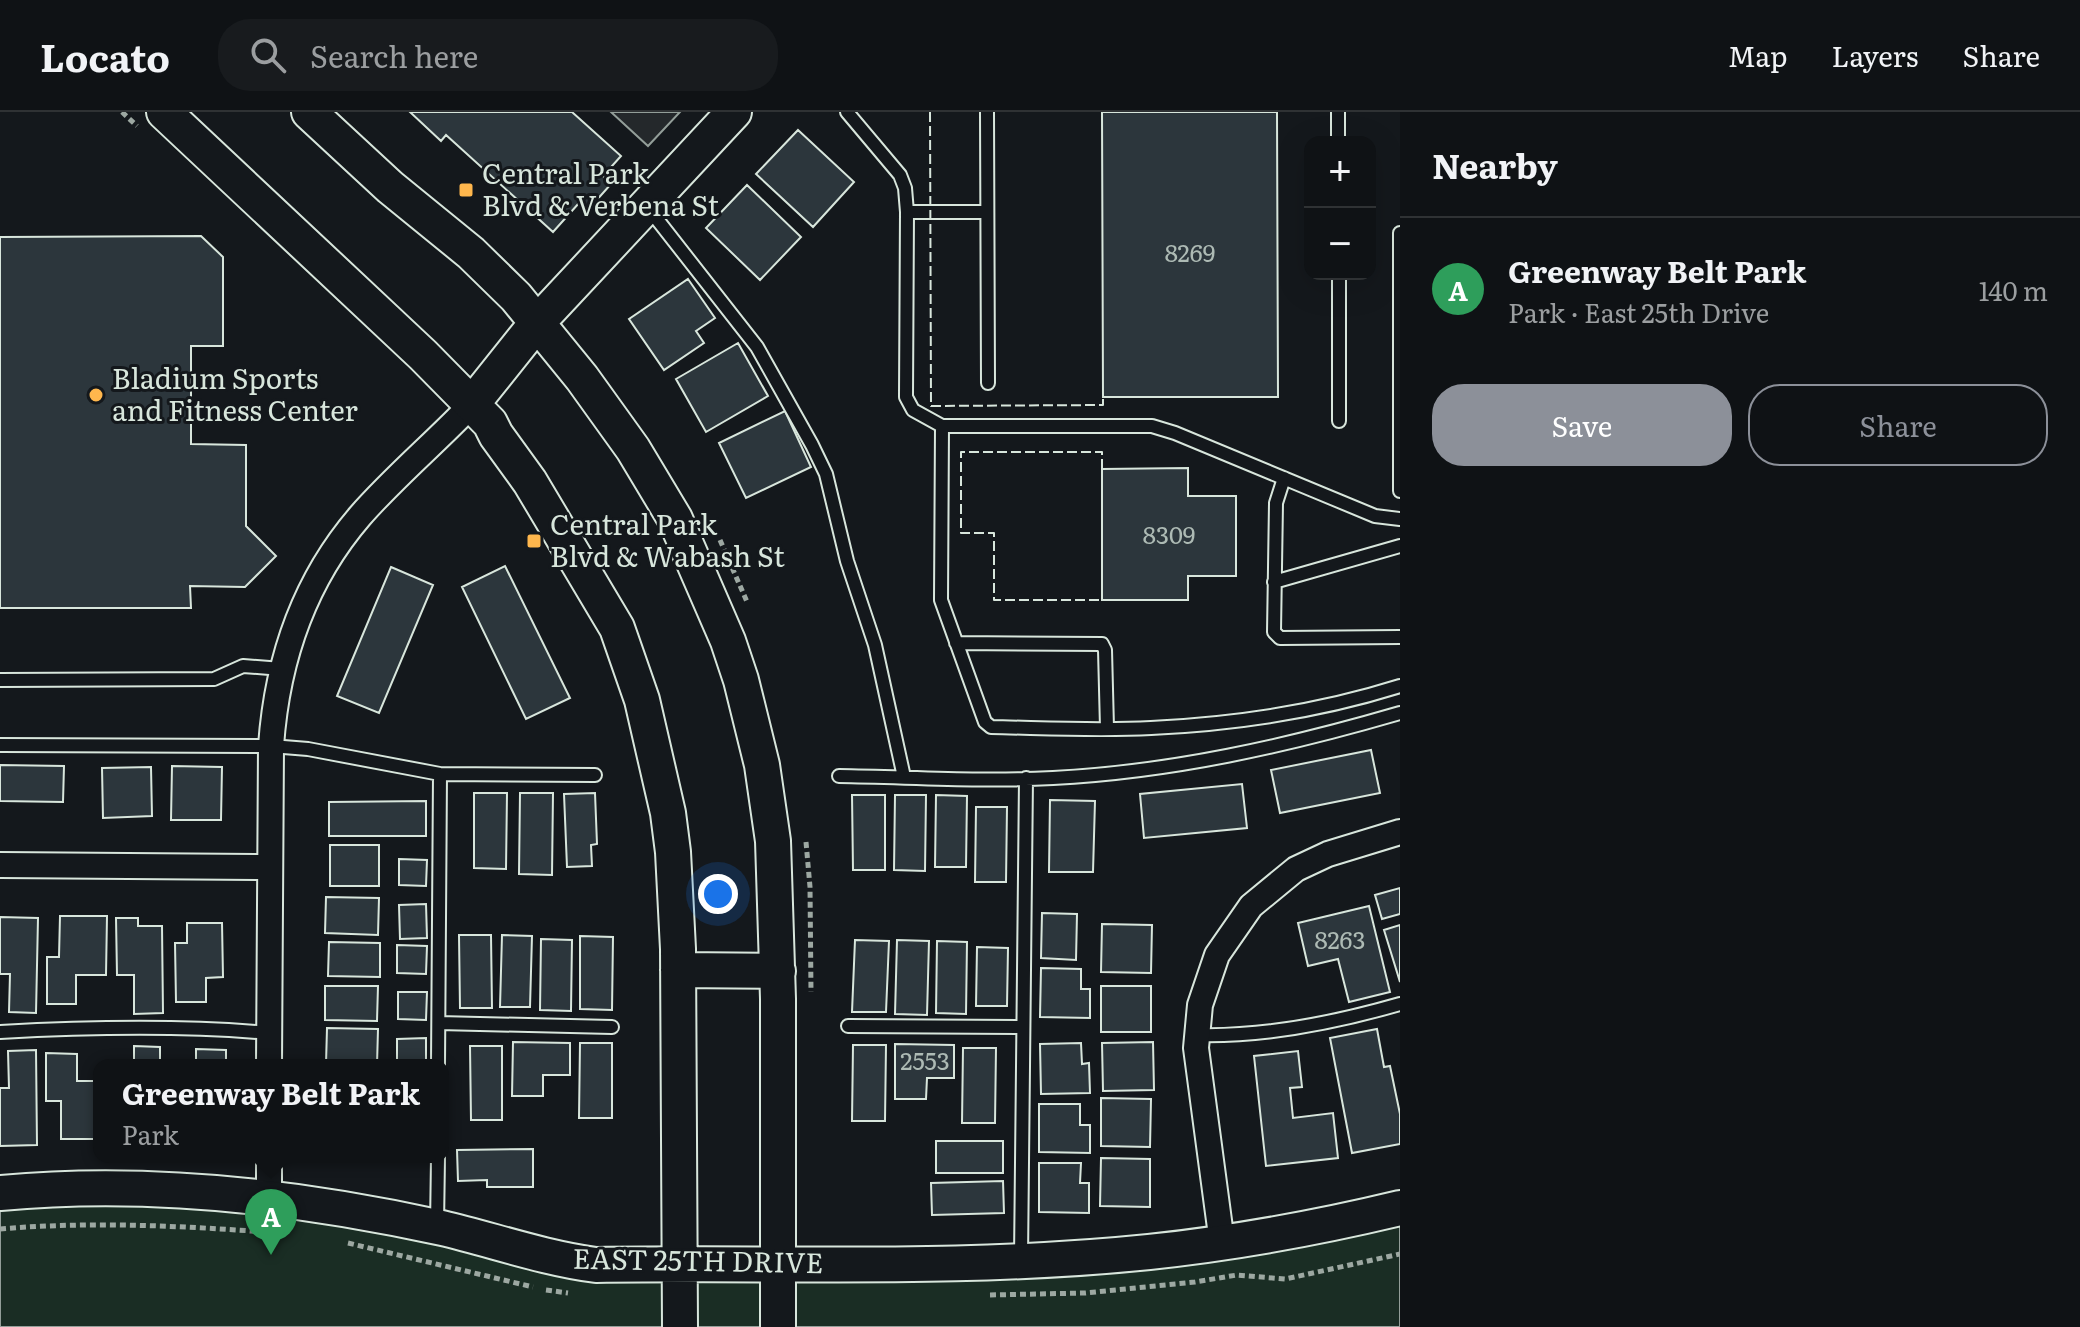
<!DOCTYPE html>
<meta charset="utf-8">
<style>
body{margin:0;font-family:Literata,serif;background:#181b1e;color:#f1f3f6}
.controls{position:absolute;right:24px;top:24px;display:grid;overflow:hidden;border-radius:16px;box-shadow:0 8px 32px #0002}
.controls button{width:72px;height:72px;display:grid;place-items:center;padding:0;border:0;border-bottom:2px solid #2f3234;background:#0f1215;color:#f1f3f6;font:40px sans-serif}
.you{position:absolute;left:718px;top:782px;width:28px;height:28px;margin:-20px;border:6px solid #fff;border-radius:50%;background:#1a73e8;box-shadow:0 0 0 12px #1a73e833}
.badge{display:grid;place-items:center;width:52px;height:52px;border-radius:50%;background:#8c9099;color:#fff;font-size:26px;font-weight:700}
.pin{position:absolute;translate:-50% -66px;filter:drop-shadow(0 2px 4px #0008)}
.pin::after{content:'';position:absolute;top:42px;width:28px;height:24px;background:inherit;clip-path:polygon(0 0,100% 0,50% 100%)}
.popup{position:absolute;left:93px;top:947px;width:356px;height:104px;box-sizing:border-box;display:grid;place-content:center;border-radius:16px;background:#0f1215;filter:drop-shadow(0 2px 6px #0005);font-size:26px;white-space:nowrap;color:#9b9ea0}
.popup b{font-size:30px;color:#f1f3f6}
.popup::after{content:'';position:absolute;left:50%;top:100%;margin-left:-16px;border:16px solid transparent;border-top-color:#0f1215}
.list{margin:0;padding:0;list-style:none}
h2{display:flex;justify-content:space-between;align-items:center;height:104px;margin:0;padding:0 32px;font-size:34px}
h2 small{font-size:26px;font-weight:400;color:#9b9ea0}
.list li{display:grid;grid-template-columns:52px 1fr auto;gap:24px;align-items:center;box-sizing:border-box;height:144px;padding:0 32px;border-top:2px solid #2f3234}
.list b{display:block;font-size:30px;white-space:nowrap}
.list p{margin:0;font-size:26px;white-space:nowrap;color:#9b9ea0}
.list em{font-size:26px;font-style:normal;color:#9b9ea0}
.actions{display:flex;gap:16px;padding:24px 32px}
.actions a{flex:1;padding:18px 0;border:2px solid #8c9099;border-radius:32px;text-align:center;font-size:28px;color:#8c9099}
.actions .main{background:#8c9099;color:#fff}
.icon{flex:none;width:44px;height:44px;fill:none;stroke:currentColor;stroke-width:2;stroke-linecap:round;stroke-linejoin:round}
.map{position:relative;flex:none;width:1400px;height:1215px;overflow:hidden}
header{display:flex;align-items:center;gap:48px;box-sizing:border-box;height:112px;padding:0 40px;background:#0f1215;border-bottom:2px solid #2f3234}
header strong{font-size:38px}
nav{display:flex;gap:44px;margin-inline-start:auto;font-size:28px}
.search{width:560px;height:72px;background:#181b1e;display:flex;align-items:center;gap:20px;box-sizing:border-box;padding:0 28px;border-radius:32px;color:#9b9ea0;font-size:30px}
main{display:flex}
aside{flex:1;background:#0f1215}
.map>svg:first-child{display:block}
.green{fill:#1a2d24;stroke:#939e99;stroke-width:2}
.parking{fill:#24282b;stroke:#939e99;stroke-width:2}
.building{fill:#2c363c;stroke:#d8e6dc;stroke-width:2}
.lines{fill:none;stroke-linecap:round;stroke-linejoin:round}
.lane-casing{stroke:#d8e6dc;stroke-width:16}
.street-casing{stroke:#d8e6dc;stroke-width:28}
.secondary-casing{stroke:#d8e6dc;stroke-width:38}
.path{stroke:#9da8a2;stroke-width:5;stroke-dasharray:6 4;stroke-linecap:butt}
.lane{stroke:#14181c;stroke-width:12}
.street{stroke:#14181c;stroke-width:24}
.secondary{stroke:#14181c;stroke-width:34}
.fence{stroke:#d8e6dc;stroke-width:2;stroke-dasharray:10 4;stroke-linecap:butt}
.poi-dot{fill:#ffb74d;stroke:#14181c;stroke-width:3}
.labels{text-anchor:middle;stroke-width:6;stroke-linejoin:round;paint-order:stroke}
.number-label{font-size:24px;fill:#adbab4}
.poi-label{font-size:28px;fill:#d8e6dc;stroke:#14181c;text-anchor:start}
.street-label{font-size:28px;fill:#d8e6dc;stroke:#14181c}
</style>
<header>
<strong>Locato</strong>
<div class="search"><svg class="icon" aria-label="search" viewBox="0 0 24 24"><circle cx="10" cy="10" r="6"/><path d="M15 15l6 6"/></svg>Search here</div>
<nav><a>Map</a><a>Layers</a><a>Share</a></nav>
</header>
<main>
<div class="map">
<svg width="1400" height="1215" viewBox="0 0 1400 1215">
<rect width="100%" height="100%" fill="#14181c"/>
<path class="green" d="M 87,1077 L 527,1139 L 1045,1147 L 1400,1095 L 1400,1215 L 0,1215 L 0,1081 Z"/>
<path class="parking" d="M 611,0 L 680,0 L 648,34 Z"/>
<path class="building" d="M 410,0 L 572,0 L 621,44 L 603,64 L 611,72 L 587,99 L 579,91 L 553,120 L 446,23 L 441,29 Z
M 1102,0 L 1277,0 L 1278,285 L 1103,285 Z
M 798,18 L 854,70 L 813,115 L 756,62 Z
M 747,73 L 801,125 L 760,168 L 706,116 Z
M 201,124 L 223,145 L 223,234 L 191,234 L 191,332 L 246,333 L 246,414 L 276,444 L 245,475 L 190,474 L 191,496 L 0,496 L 0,125 Z
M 688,167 L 715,206 L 696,219 L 704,231 L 664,258 L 629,207 Z
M 738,231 L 768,284 L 706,320 L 676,267 Z
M 785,299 L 811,355 L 746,386 L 719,331 Z
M 1188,356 L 1188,384 L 1236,384 L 1236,464 L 1188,464 L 1188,488 L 1102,488 L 1102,357 Z
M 505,454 L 570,586 L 526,607 L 462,475 Z
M 391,455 L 433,473 L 379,601 L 337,584 Z
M 1371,638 L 1380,681 L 1280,701 L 1271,658 Z
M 0,653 L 64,654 L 63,690 L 0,689 Z
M 172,654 L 222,655 L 221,708 L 171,708 Z
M 151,655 L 152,704 L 103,706 L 102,656 Z
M 1242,672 L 1247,716 L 1144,726 L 1140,682 Z
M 474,681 L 507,681 L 506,757 L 474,756 Z
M 520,681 L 553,681 L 552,763 L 519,762 Z
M 595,681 L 597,732 L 591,733 L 592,754 L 567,755 L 564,682 Z
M 852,683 L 885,683 L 885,758 L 853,758 Z
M 895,683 L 926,683 L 925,759 L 894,758 Z
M 936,683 L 967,684 L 966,755 L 935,755 Z
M 1050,688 L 1095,689 L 1093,760 L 1049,760 Z
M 426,689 L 426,724 L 329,724 L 329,690 Z
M 976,695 L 1007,695 L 1006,770 L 975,770 Z
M 330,733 L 379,733 L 379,774 L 330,774 Z
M 399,747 L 427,748 L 426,774 L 399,773 Z
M 1400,776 L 1400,802 L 1382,807 L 1375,783 Z
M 326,785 L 379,786 L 378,823 L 325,821 Z
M 426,792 L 427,826 L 400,827 L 399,793 Z
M 1369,794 L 1390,880 L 1349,890 L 1338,847 L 1308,854 L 1298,811 Z
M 1042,801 L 1077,802 L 1076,848 L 1041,846 Z
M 60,804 L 107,804 L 106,863 L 76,863 L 76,892 L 47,892 L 47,845 L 59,845 Z
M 0,805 L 38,806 L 36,901 L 9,900 L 10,862 L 0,862 Z
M 116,806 L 138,806 L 138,814 L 162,814 L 163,901 L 134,902 L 134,863 L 117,863 Z
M 187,811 L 222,811 L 223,865 L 206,866 L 206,890 L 176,890 L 175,831 L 187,831 Z
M 1102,812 L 1152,813 L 1151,861 L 1101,860 Z
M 1400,813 L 1400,870 L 1384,818 Z
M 459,823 L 491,823 L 492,896 L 460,896 Z
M 502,823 L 532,824 L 530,895 L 500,895 Z
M 580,824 L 613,825 L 612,898 L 580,897 Z
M 541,827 L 572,828 L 571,899 L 540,898 Z
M 855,828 L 889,829 L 886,900 L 852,900 Z
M 897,828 L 929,829 L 927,903 L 895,902 Z
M 937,829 L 967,830 L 966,902 L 936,901 Z
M 329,830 L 380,831 L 380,865 L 328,864 Z
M 397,833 L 427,834 L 426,862 L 397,861 Z
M 977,835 L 1008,836 L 1007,894 L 976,894 Z
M 1041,856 L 1081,857 L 1081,877 L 1090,877 L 1090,906 L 1040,905 Z
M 325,874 L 378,874 L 377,909 L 325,908 Z
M 1101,874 L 1151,874 L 1151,920 L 1101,920 Z
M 398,880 L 427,880 L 426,908 L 398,907 Z
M 327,916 L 378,917 L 377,953 L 326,952 Z
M 1377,917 L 1384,955 L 1390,954 L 1400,1002 L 1400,1032 L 1352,1041 L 1330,926 Z
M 426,926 L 426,952 L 397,953 L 397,927 Z
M 513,930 L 570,931 L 570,963 L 543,963 L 543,984 L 512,984 Z
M 1153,930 L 1154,978 L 1103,979 L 1102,931 Z
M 580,931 L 612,931 L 612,1006 L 579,1006 Z
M 1081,931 L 1082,952 L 1089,951 L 1090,981 L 1041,982 L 1040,932 Z
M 895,932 L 954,933 L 954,966 L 927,966 L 926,987 L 895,987 Z
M 853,933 L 886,933 L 885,1009 L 852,1009 Z
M 134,934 L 160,935 L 160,953 L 134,953 Z
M 470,934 L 502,934 L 502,1008 L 471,1008 Z
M 963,936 L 996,936 L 995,1011 L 962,1011 Z
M 196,937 L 226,938 L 226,953 L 196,953 Z
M 36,938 L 37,1033 L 0,1034 L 0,976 L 9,976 L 8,939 Z
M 1298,939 L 1302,975 L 1290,976 L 1293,1006 L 1333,1001 L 1338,1046 L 1266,1054 L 1254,944 Z
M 46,941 L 77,942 L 77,969 L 99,969 L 99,1027 L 61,1027 L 61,989 L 46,989 Z
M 1101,986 L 1151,987 L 1150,1035 L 1101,1034 Z
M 1039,992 L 1080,992 L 1080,1013 L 1090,1013 L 1090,1041 L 1039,1040 Z
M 936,1029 L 1003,1029 L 1003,1061 L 936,1061 Z
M 533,1037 L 533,1075 L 487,1075 L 487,1068 L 458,1069 L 457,1038 Z
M 323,1045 L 379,1045 L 379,1050 L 323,1049 Z
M 1101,1046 L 1150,1047 L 1150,1095 L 1100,1094 Z
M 1039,1051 L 1081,1051 L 1080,1071 L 1089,1071 L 1089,1101 L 1039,1100 Z
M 1003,1069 L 1004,1101 L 932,1103 L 931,1071 Z"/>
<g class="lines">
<defs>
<path id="lane" d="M 847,0 L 900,63 L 905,76 L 907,100 L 906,285 L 913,298 L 942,314
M 987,0 L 988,271
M 1338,0 L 1338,30
M 649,97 L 757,235 L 812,333 L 826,362 L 847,449 L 875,533 L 904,665
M 907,100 L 987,100
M 1400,121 L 1400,379
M 1339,162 L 1339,309
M 1284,366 L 1276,391 L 1274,520 L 1280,526 L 1400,525
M 1400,407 L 1375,404 L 1175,321 L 1152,314 L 942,314 L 941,488 L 985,610 L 991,615 C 1044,616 1098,619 1151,616 C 1234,612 1321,599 1400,574
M 1274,470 L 1400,434
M 956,531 L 1102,532 L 1105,538 L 1107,616
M 0,568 L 214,567 L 243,554 L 282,557
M 0,633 L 271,634 L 308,637 L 440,662 L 595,663
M 839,664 C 910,665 982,670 1053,666 C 1171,660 1287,634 1400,601
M 439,911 L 612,915
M 848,914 L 1023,915
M 0,920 C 90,915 180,913 269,921
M 1196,923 C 1264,925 1334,911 1400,892
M 438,953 L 440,662
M 437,1114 L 438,1045
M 1021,1147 L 1026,666"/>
<path id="street" d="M 0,753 L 270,755
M 269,953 L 271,634 C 277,549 304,469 360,404 C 394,365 436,330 472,292
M 269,1084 L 269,1045
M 1222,1131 L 1196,936 L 1200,893 L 1217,843 L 1251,794 L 1296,757 L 1328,742 L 1400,720"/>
<path id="secondary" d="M 164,0 L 423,243 L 490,311 L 496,323 L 530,370 L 617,516 L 642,588 L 668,701 L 673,740 L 678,837 L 680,1215
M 309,0 L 390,75 L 471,141 L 516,185 L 582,266 L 633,337 L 675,407 L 728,529 L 741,568 L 762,653 L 773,729 L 778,887 L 778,1215
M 472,292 L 536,212 L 734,0
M 678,858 L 778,859
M 0,1081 C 148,1067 297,1084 442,1116 C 493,1128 543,1146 596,1153 C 779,1150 966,1159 1149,1140 C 1233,1131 1317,1116 1400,1096"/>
</defs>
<use href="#lane" class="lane-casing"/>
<use href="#street" class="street-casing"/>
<use href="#secondary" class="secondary-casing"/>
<path class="path" d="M 122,0 L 137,14
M 720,428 L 748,492
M 806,730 L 810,775 L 811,880
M 0,1117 C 93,1109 185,1114 279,1121
M 348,1131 L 533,1175
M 546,1178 L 568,1181
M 990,1183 L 1085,1181 L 1195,1170 L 1237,1163 L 1285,1167 L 1400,1142"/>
<use href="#lane" class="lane"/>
<use href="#street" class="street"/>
<use href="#secondary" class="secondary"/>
<path class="fence" d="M 930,0 L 931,294 L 1103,293 L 1103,285
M 1102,357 L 1102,340 L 961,340 L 961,421 L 994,421 L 994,488 L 1102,488"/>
</g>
<g class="poi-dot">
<rect x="458" y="70" width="16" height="16" rx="4"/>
<circle cx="96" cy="283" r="8"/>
<rect x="526" y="421" width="16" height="16" rx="4"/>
</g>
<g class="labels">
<g class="number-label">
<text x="1190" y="150">8269</text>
<text x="1169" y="432">8309</text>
<text x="1340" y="837">8263</text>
<text x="925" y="958">2553</text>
</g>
<g class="poi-label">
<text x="482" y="72">Central Park<tspan x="482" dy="32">Blvd &amp; Verbena St</tspan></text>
<text x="112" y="277">Bladium Sports<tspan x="112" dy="32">and Fitness Center</tspan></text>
<text x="550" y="423">Central Park<tspan x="550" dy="32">Blvd &amp; Wabash St</tspan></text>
</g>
<g class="street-label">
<text transform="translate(698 1149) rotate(1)" y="10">EAST 25TH DRIVE</text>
</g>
</g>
</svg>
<div class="controls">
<button>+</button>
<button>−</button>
</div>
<div class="you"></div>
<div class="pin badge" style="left:271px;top:1143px;background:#2e9e5b">A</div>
<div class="popup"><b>Greenway Belt Park</b>Park</div>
</div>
<aside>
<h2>Nearby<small></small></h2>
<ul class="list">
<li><span class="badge" style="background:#2e9e5b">A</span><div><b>Greenway Belt Park</b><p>Park · East 25th Drive</p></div><em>140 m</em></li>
</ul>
<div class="actions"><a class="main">Save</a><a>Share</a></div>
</aside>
</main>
